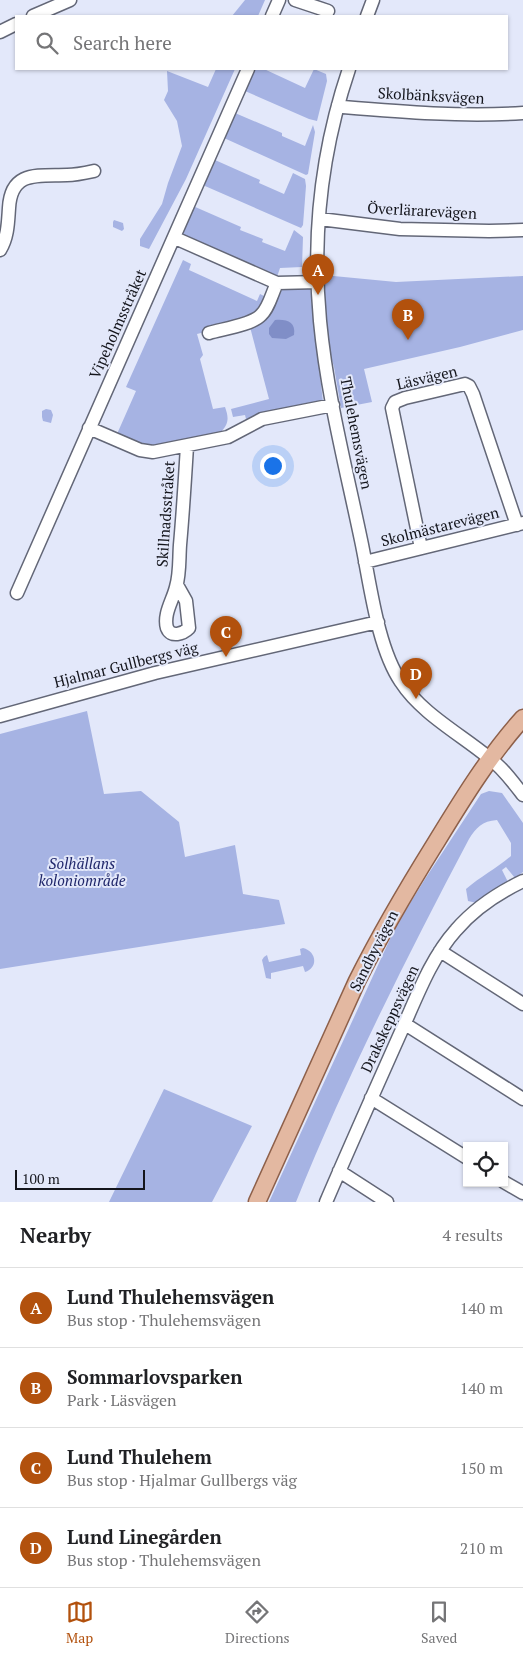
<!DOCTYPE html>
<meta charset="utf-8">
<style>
body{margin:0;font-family:"PT Serif",serif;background:#f6f6f6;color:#202124}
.controls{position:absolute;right:15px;bottom:15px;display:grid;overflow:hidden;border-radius:0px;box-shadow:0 1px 4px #0004}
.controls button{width:45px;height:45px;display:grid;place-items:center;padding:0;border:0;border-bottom:1px solid #e0e0e0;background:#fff;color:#202124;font:25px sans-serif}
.scale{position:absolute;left:15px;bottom:12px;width:130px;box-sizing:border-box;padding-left:5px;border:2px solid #14151c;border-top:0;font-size:14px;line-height:18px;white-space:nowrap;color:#14151c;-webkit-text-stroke:4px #e3e8fa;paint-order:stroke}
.you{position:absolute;left:272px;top:465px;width:18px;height:18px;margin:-12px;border:4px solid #fff;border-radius:50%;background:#1a73e8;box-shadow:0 0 0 8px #1a73e833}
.badge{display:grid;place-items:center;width:32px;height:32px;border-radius:50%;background:#b2510d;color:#fff;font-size:16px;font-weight:700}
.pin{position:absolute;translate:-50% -41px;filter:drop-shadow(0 1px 2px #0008)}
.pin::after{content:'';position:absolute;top:26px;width:18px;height:15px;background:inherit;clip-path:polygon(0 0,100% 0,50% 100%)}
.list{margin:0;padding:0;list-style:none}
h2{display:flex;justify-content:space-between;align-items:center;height:65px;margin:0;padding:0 20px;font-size:21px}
h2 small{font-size:16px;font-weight:400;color:#757577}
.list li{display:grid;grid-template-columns:32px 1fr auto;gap:15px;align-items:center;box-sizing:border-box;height:80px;padding:0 20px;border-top:1px solid #e0e0e0}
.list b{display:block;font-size:19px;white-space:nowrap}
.list p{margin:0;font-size:16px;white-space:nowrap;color:#757577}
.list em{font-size:16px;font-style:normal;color:#757577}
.icon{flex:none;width:28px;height:28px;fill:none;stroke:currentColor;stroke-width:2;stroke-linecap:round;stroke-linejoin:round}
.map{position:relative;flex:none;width:523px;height:1202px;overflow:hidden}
.search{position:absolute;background:#fff;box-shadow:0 1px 4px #0004;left:15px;right:15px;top:15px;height:55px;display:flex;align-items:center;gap:12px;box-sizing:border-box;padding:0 18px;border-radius:0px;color:#757577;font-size:19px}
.sheet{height:385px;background:#fff}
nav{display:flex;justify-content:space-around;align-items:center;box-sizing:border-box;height:70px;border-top:1px solid #e0e0e0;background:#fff;font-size:14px;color:#757577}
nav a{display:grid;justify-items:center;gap:2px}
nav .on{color:#b2510d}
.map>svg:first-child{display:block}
.green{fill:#a6b3e3}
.water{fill:#808ec7}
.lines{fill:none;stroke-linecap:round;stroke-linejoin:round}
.minor-casing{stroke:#636777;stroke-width:15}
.major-casing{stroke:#8e604a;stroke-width:19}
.minor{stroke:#fff;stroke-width:12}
.major{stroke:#e3b8a1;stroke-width:16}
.labels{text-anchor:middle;stroke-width:4;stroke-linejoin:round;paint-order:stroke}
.street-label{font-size:15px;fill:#14151c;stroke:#e3e8fa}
.park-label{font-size:15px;font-style:italic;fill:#20276b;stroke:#e3e8fa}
</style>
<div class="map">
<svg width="523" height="1202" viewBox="0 0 523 1202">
<rect width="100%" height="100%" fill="#e3e8fa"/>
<path class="green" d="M 245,0 L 265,0 L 258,16 L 232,16 Z
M 216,69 L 235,69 L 186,179 L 149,249 L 140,246 L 140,239 L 162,204 L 168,183 L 182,146 L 177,121 L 164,100 L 168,91 L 167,71 L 208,87 Z
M 255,69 L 264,69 L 305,88 L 314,69 L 326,74 L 327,81 L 317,121 L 309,119 L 245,91 Z
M 235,113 L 282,133 L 282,136 L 305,146 L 313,125 L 315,132 L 308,174 L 306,175 L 224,138 Z
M 215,160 L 260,180 L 259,183 L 284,194 L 293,173 L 305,179 L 306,186 L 303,225 L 301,228 L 205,186 L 204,182 Z
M 193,206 L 241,227 L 240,230 L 263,239 L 262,242 L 285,251 L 294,230 L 303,237 L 302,267 L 280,268 L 277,277 L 184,236 L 182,233 Z
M 114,220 L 123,223 L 124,229 L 122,231 L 113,227 L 113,222 Z
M 183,260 L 191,264 L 189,270 L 257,301 L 260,294 L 266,297 L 260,309 L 248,321 L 197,334 L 203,355 L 200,359 L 213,409 L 225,407 C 229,418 229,424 220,433 L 148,448 L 117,434 L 136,391 L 126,387 Z
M 323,275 L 396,282 L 523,276 L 523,330 L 460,347 L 364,369 L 372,402 L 341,408 L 334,367 L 329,350 L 325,317 Z
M 310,288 L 323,402 L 246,419 L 245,415 L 233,417 L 231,409 L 269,399 L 250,327 L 281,290 Z
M 46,409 L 51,410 L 53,415 L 51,423 L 43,421 L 42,417 L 42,411 Z
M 87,711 L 104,794 L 141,791 L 179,822 L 185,857 L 235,845 L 243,894 L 279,900 L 285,924 L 0,969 L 0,734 Z
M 489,791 L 502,793 L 523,823 L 523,872 L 515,878 L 506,867 L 502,870 L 508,882 L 477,903 L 468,901 L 466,889 C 480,877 497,868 511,856 L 511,843 L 497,820 C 482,821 476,828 469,839 C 406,958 346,1078 296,1202 L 269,1202 L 396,926 L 425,879 L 481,794 Z
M 303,948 C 316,951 319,967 305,972 L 303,966 L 271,973 L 271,979 L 266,978 L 262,960 L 264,957 L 267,955 L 269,962 L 301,955 L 300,949 Z
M 164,1089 L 252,1126 L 212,1202 L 109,1202 Z"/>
<path class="water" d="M 275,320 C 287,319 296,322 294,335 L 286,339 L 272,338 L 269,334 L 269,328 Z"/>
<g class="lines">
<defs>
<path id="minor" d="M 295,0 L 328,11
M 33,16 L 70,0
M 272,16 L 279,0
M 367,16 L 373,0
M 0,32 L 16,24
M 349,69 C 322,149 312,236 320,321 C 327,395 346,468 361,540 C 370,582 377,647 401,682 C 421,713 460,734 488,757 C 502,767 513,782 523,795
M 338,105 L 343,107 C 403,112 463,117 523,113
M 320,219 L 400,229 L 489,231 L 523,230
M 175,238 L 277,283 L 318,282
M 0,250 C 8,237 8,222 9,208 C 11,170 38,176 67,175 C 76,175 85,173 94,171
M 209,333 C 222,329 252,325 261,315 C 269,308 272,293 277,283
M 89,428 L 140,450 L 153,452 L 228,437 L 262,419 L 333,405
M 421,548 L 392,408 L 395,402 L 405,398 L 465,384 L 469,386 L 473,394 L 517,525
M 365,562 L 523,523
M 177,585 L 186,601 L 189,628 C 183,634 171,638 167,628 C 163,614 173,600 176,587 C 180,574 179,559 180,545 C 183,512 185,479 187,446
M 17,593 L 248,69
M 0,716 L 155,673 L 378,622
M 440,951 L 523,1004
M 405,1024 L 523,1099
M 371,1098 L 467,1158
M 339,1171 L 387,1202
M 504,1182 L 523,1193
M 326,1202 C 350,1146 375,1090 400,1034 C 416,999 430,959 456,930 C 474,909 498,893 523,881"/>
<path id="major" d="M 257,1202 L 357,981 C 381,933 407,889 435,844 C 462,800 488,757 523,718"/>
</defs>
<use href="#minor" class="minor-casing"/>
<use href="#major" class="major-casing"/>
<use href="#minor" class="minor"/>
<use href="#major" class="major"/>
</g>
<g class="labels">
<g class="street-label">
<text transform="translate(431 96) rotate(3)" y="5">Skolbänksvägen</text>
<text transform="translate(422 211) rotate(3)" y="5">Överlärarevägen</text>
<text transform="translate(118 324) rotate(-66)" y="5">Vipeholmsstråket</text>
<text transform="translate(427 378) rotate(-13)" y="5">Läsvägen</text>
<text transform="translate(356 433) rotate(79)" y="5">Thulehemsvägen</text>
<text transform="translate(166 514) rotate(-86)" y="5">Skillnadsstråket</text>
<text transform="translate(440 527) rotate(-14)" y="5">Skolmästarevägen</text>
<text transform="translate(126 665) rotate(-14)" y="5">Hjalmar Gullbergs väg</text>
<text transform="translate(374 951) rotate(-63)" y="5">Sandbyvägen</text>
<text transform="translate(390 1019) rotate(-65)" y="5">Drakskeppsvägen</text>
</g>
<g class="park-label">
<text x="82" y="869">Solhällans<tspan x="82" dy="17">koloniområde</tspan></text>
</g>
</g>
</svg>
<div class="controls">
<button><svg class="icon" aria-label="locate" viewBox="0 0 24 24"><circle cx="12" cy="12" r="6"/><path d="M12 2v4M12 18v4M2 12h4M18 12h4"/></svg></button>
</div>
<div class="scale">100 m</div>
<div class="you"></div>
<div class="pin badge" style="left:318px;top:295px">A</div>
<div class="pin badge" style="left:408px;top:340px">B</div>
<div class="pin badge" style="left:226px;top:657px">C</div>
<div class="pin badge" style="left:416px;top:699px">D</div>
<div class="search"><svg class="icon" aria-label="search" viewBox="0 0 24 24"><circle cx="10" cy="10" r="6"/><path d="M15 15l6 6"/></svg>Search here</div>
</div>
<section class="sheet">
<h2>Nearby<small>4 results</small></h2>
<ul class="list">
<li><span class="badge">A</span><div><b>Lund Thulehemsvägen</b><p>Bus stop · Thulehemsvägen</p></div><em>140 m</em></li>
<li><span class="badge">B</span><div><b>Sommarlovsparken</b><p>Park · Läsvägen</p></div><em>140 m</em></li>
<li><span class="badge">C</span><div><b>Lund Thulehem</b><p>Bus stop · Hjalmar Gullbergs väg</p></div><em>150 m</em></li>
<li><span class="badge">D</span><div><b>Lund Linegården</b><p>Bus stop · Thulehemsvägen</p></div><em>210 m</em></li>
</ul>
</section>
<nav>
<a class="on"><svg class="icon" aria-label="map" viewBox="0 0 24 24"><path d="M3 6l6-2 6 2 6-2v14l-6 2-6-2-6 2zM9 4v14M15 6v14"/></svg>Map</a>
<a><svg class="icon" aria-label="directions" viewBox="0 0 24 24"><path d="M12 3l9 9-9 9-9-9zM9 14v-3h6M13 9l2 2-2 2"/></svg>Directions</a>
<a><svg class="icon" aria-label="saved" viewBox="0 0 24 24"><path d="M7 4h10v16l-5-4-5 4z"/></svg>Saved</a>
</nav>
